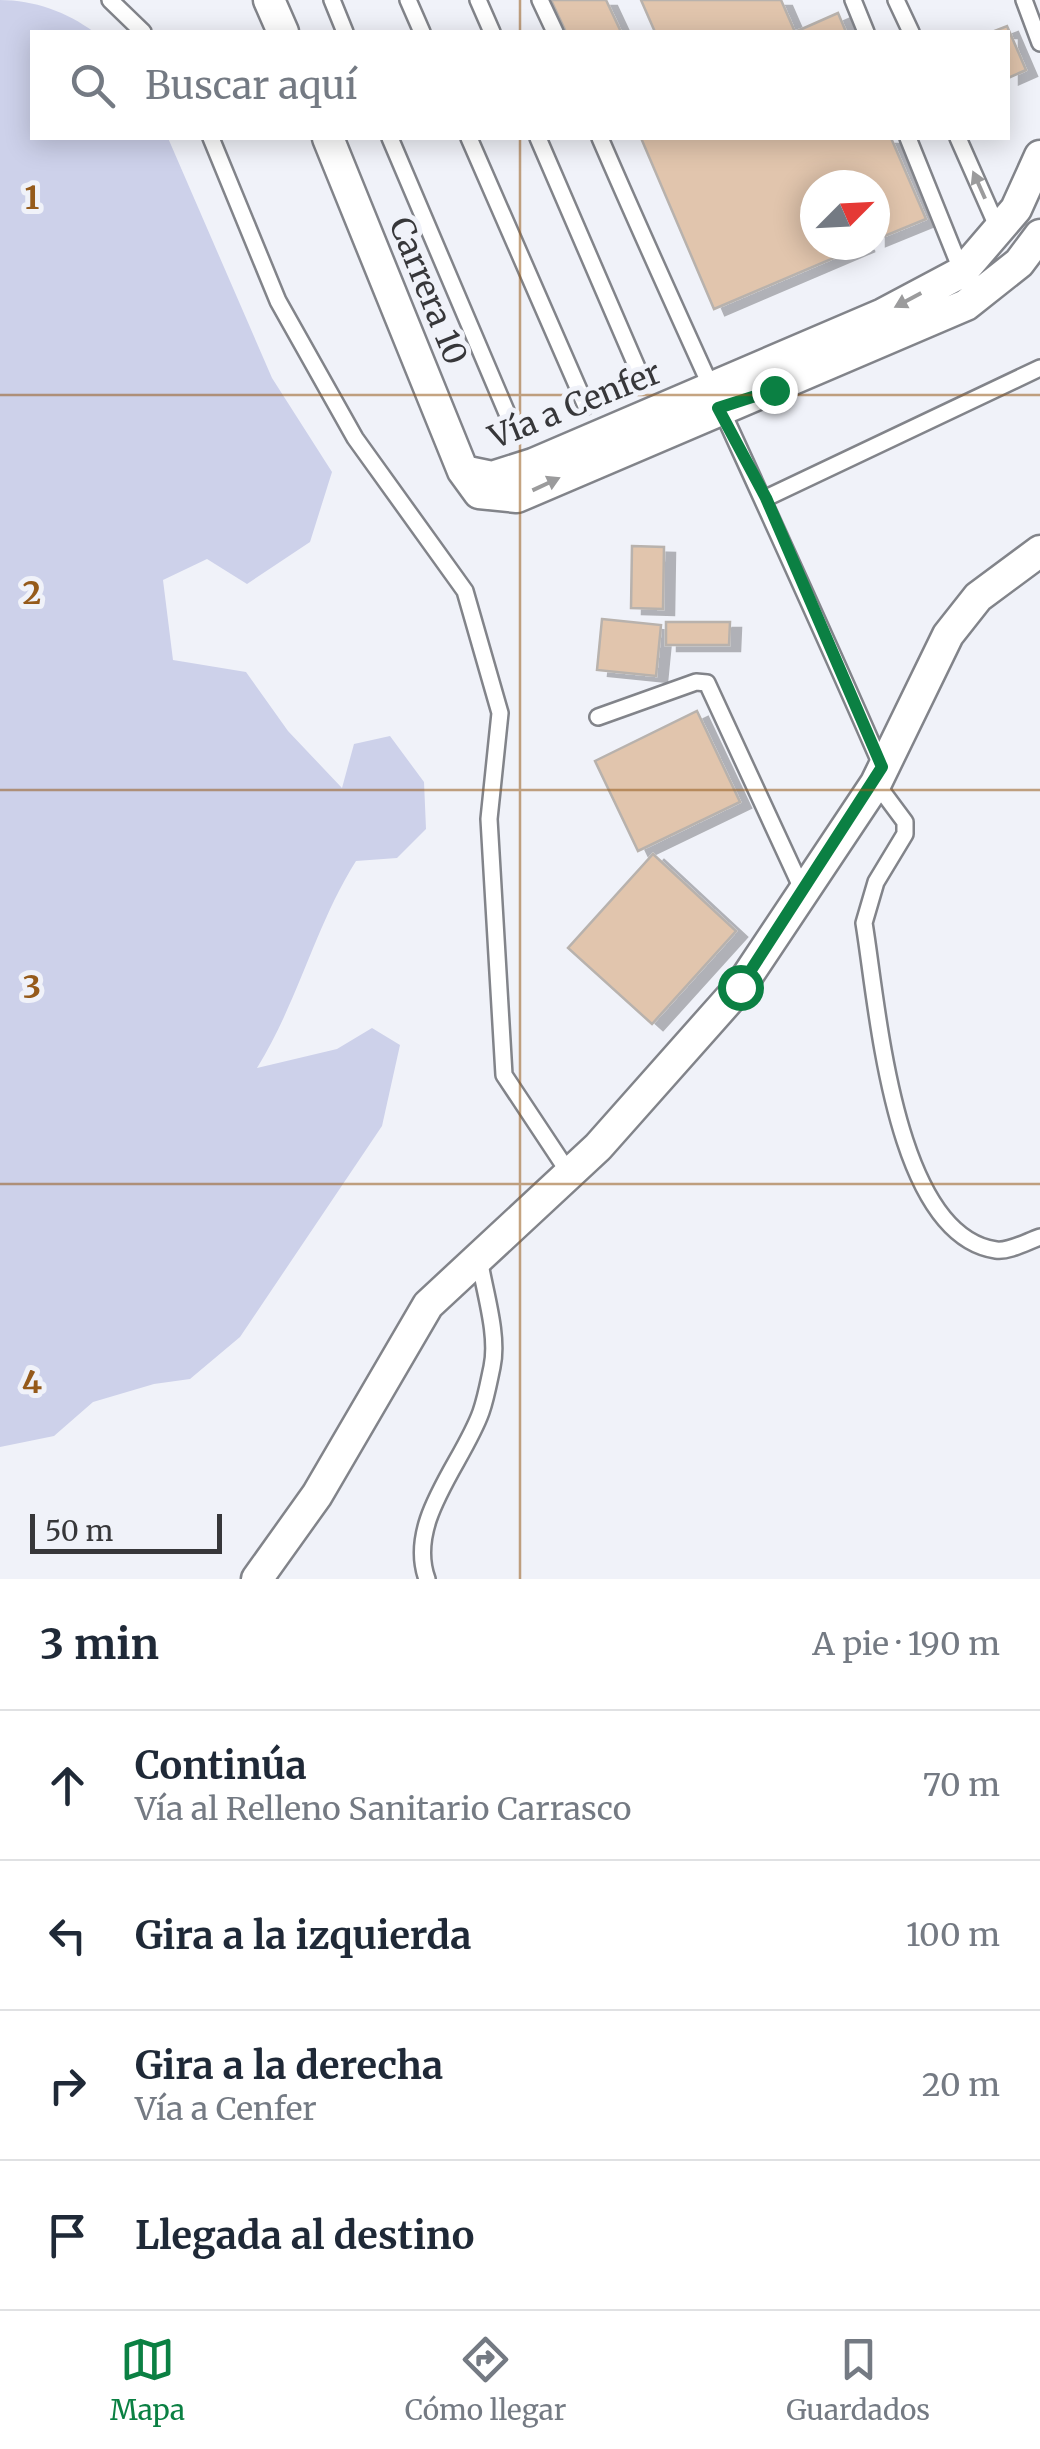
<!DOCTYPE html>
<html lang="es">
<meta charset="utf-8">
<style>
body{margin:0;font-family:Merriweather,serif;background:#f6f6f7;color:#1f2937}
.compass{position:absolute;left:800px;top:170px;width:90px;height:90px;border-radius:50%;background:#fff;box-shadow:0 5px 25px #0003;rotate:66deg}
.scale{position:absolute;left:30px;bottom:25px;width:192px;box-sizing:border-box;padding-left:10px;border:5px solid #37373a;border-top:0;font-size:28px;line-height:35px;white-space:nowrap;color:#37373a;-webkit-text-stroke:8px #f0f2f9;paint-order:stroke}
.stop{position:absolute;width:30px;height:30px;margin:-22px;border:8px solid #0b8043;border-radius:50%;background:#fff}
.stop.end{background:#0b8043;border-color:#fff;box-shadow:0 2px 10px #0008}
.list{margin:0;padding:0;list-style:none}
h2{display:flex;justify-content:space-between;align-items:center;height:130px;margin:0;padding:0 40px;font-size:42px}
h2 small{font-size:32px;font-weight:400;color:#747a83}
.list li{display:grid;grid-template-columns:65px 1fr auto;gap:30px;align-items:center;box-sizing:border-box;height:150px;padding:0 40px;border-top:2px solid #e0e1e3}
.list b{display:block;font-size:38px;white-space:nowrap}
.list p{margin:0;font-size:32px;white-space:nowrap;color:#747a83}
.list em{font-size:32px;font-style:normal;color:#747a83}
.icon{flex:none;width:55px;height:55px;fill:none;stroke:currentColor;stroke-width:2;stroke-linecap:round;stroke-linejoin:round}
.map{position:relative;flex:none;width:1040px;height:1579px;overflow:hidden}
.search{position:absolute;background:#fff;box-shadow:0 5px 25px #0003;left:30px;right:30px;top:30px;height:110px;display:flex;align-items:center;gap:25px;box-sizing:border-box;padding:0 35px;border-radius:0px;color:#747a83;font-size:38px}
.sheet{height:730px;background:#fff}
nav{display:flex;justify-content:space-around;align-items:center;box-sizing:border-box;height:140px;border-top:2px solid #e0e1e3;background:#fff;font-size:28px;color:#747a83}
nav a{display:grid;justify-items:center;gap:5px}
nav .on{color:#0b8043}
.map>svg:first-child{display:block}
.green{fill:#cdd1ea}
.building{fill:#e1c5ad;stroke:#b8b2ad;stroke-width:2.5;filter:url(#shadow)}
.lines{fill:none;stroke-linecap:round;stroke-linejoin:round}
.lane-casing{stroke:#82848a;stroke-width:20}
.street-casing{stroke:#82848a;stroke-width:35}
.lane{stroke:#fff;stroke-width:15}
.street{stroke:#fff;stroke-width:30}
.oneway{fill:#9b9b9c}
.route{stroke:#0b8043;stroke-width:12}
.grid{fill:none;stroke:#955a1a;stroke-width:2.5;stroke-opacity:0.55}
.labels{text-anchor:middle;stroke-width:10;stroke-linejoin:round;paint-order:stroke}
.street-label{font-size:32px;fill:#37373a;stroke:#f0f2f9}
.grid-label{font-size:32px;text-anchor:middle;font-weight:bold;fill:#955a1a;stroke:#f0f2f9;stroke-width:10;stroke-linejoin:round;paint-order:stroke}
</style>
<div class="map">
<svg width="1040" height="1579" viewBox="0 0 1040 1579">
<defs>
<filter id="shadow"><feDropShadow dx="11" dy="6" stdDeviation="0" flood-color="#0004"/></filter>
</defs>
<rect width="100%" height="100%" fill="#f0f2f9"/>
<path class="green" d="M 0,0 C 34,0 67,12 94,32 L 32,32 L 32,138 L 168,138 L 272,378 L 332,472 L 310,542 L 247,584 L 207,559 L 163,580 L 173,660 L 246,672 L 288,731 L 342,788 L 354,744 L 390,736 L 424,782 L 426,829 L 397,858 L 356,861 C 315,926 298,1002 257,1068 L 337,1049 L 372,1028 L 400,1045 L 382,1126 L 240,1337 L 190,1379 L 154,1384 L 93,1402 L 54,1436 L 0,1447 Z"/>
<path class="building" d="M 551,0 L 606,0 L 621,32 L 566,32 Z
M 641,0 L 781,0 L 795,32 L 838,13 L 846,32 L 655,32 Z
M 1007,26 L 1026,70 L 1008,78 L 1008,32 L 992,32 Z
M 641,138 L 891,138 L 926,219 L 875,240 L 875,185 L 815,185 L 815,245 L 864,245 L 714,309 Z
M 632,546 L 664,547 L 663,609 L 631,608 Z
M 602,619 L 661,625 L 656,676 L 597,670 Z
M 666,622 L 730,622 L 729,645 L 666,645 Z
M 697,711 L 740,802 L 638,851 L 595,761 Z
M 653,854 L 736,931 L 652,1024 L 568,948 Z"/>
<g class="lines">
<defs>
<path id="lane" d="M 110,0 L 143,32
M 332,0 L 345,32
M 408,0 L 422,32
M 478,0 L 492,32
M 540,0 L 555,32
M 853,0 L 866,32
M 896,0 L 911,32
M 1024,0 L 1040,43
M 211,138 L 278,301 L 355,438 L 465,591 L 500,713 L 489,819 L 504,1075 L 569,1173
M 390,138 L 515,432
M 469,138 L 586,406
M 538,138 L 642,379
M 600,138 C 691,349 791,556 882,767
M 908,138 L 962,272
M 958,138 L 1000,233
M 766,498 L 1040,368
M 598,717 L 696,682 L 707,683 L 804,893
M 876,783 L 905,822 L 905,834 L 876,882 L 864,923 C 878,1007 893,1235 996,1250 C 1009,1252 1028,1241 1040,1237
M 427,1579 C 406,1521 463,1463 481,1412 C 486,1398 489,1381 492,1367 C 499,1335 484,1290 479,1258"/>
<path id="street" d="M 269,0 L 283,32
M 328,138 L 463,471 L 479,493 L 517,497 L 966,305 L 1019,263 L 1040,235
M 463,471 L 492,477 L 533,464 L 883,314 L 962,272 L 1016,209 L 1040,156
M 257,1579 L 317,1495 L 428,1305 L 598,1147 L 740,987 L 876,783 L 948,635 L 978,597 L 1040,551"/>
</defs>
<use href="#lane" class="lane-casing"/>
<use href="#street" class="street-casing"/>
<use href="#lane" class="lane"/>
<use href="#street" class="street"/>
</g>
<defs><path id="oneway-solid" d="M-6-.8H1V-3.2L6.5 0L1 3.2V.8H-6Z" transform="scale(2.5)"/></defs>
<g class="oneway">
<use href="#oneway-solid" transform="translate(979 185) rotate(-114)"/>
<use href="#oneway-solid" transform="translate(908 300) rotate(152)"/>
<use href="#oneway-solid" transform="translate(546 484) rotate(-25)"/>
</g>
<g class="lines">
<path class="route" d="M 740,987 L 882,767 L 766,498 L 718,408 L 774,390"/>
</g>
<path class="grid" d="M 520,0 L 520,32M 520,138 L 520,1579M 0,395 L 1040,395M 0,790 L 1040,790M 0,1184 L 1040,1184"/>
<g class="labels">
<g class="street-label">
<text transform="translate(428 291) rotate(68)" y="11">Carrera 10</text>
<text transform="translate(575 405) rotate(-22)" y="11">Vía a Cenfer</text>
</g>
</g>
<g class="grid-label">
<text x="32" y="209">1</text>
<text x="32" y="604">2</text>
<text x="32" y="998">3</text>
<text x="32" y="1393">4</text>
</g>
</svg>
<svg class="compass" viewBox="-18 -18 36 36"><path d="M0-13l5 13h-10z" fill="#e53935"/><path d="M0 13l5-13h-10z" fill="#747a83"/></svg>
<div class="scale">50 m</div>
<div class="stop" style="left:740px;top:987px"></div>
<div class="stop end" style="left:774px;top:390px"></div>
<div class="search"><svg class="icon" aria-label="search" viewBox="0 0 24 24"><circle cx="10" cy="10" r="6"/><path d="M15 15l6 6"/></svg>Buscar aquí</div>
</div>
<section class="sheet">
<h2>3 min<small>A pie · 190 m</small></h2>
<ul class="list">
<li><svg class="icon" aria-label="ahead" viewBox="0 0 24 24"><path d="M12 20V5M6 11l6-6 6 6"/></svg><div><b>Continúa</b><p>Vía al Relleno Sanitario Carrasco</p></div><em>70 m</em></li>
<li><svg class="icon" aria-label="left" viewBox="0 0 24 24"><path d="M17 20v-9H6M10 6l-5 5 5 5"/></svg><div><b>Gira a la izquierda</b></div><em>100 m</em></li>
<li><svg class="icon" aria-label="right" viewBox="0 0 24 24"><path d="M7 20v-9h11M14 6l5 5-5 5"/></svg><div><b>Gira a la derecha</b><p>Vía a Cenfer</p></div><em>20 m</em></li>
<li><svg class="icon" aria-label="arrive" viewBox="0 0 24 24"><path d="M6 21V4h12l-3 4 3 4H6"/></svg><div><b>Llegada al destino</b></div></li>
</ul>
</section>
<nav>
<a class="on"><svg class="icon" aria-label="map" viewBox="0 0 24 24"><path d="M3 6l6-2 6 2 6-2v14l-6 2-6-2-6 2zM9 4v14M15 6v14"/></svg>Mapa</a>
<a><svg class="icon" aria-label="directions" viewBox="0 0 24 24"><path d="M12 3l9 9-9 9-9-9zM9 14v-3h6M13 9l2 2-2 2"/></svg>Cómo llegar</a>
<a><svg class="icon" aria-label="saved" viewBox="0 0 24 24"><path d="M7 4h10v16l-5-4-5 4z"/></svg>Guardados</a>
</nav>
